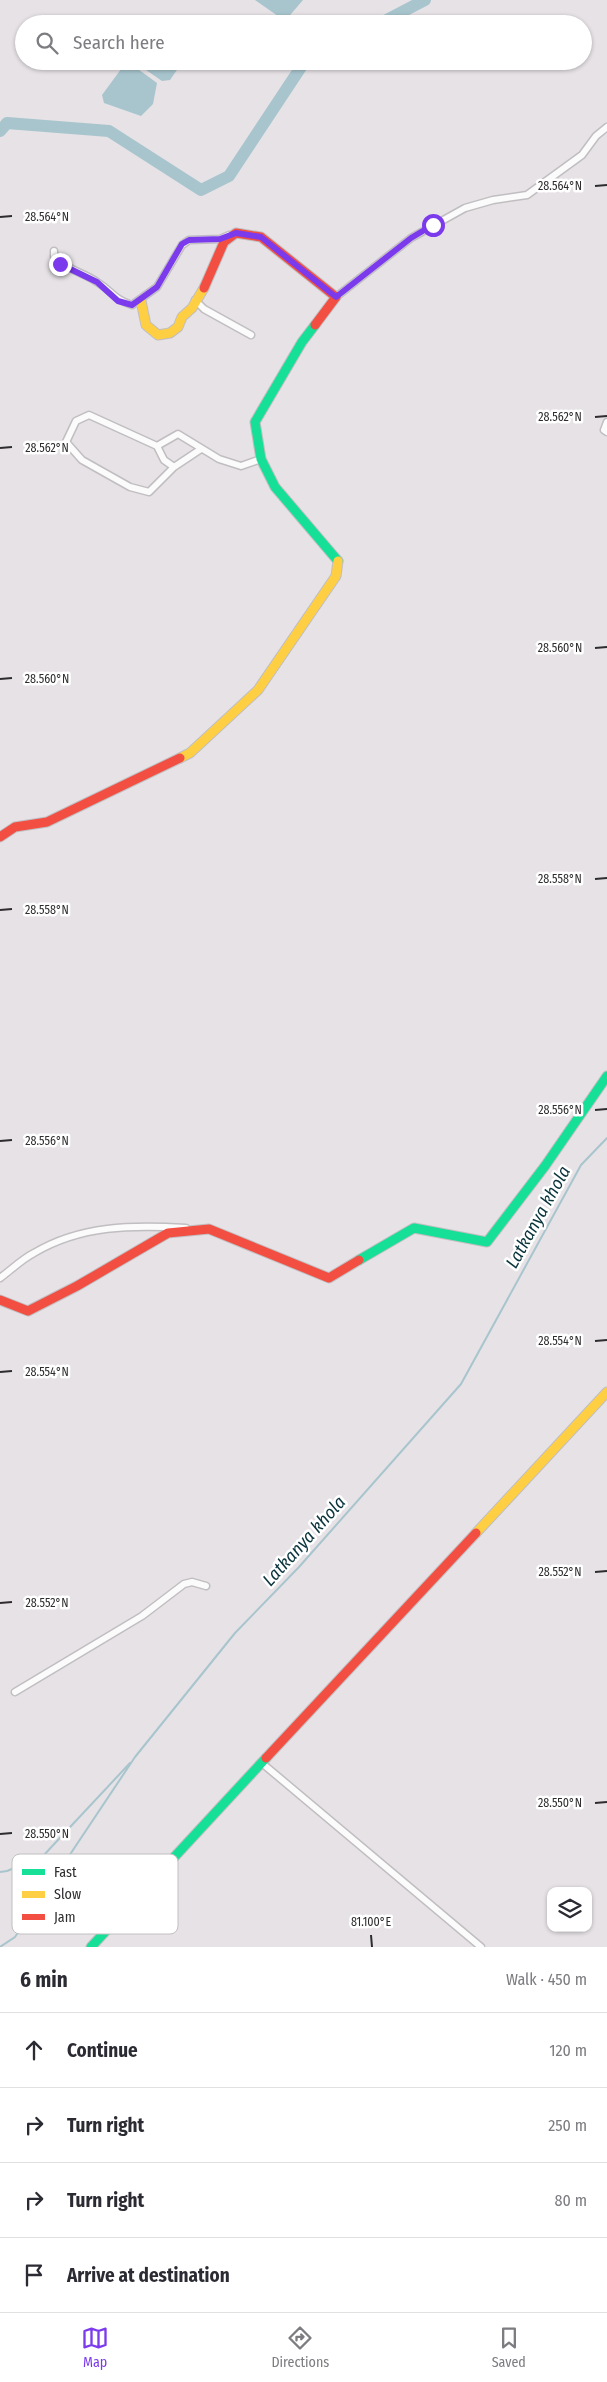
<!DOCTYPE html>
<meta charset="utf-8">
<style>
body{margin:0;font-family:"Fira Sans Condensed",sans-serif;background:#f7f7f7;color:#2b2b33}
.controls{position:absolute;right:15px;bottom:15px;display:grid;overflow:hidden;border-radius:10px;box-shadow:0 1px 4px #0004}
.controls button{width:45px;height:45px;display:grid;place-items:center;padding:0;border:0;border-bottom:1px solid #e1e1e2;background:#fff;color:#2b2b33;font:25px sans-serif}
.stop{position:absolute;width:15px;height:15px;margin:-11px;border:4px solid #7c3aed;border-radius:50%;background:#fff}
.stop.end{background:#7c3aed;border-color:#fff;box-shadow:0 1px 5px #0008}
.list{margin:0;padding:0;list-style:none}
h2{display:flex;justify-content:space-between;align-items:center;height:65px;margin:0;padding:0 20px;font-size:21px}
h2 small{font-size:16px;font-weight:400;color:#7c7c81}
.list li{display:grid;grid-template-columns:32px 1fr auto;gap:15px;align-items:center;box-sizing:border-box;height:75px;padding:0 20px;border-top:1px solid #e1e1e2}
.list b{display:block;font-size:19px;white-space:nowrap}
.list em{font-size:16px;font-style:normal;color:#7c7c81}
.icon{flex:none;width:28px;height:28px;fill:none;stroke:currentColor;stroke-width:2;stroke-linecap:round;stroke-linejoin:round}
.map{position:relative;flex:none;width:607px;height:1947px;overflow:hidden}
.search{position:absolute;background:#fff;box-shadow:0 1px 4px #0004;left:15px;right:15px;top:15px;height:55px;display:flex;align-items:center;gap:12px;box-sizing:border-box;padding:0 18px;border-radius:28px;color:#7c7c81;font-size:19px}
.sheet{height:365px;background:#fff}
nav{display:flex;justify-content:space-around;align-items:center;box-sizing:border-box;height:70px;border-top:1px solid #e1e1e2;background:#fff;font-size:14px;color:#7c7c81}
nav a{display:grid;justify-items:center;gap:2px}
nav .on{color:#7c3aed}
.map>svg:first-child{display:block}
.water{fill:#a8c5cd}
.lines{fill:none;stroke-linecap:round;stroke-linejoin:round}
.stream{stroke:#a8c5cd;stroke-width:2}
.river{stroke:#a8c5cd;stroke-width:12}
.street-casing{stroke:#c1bec1;stroke-width:9}
.fast-casing{stroke:#c1bec1;stroke-width:11}
.slow-casing{stroke:#c1bec1;stroke-width:11}
.jam-casing{stroke:#c1bec1;stroke-width:11}
.street{stroke:#fbfbfb;stroke-width:6}
.fast{stroke:#16e098;stroke-width:9}
.slow{stroke:#ffcf43;stroke-width:9}
.jam{stroke:#f24e42;stroke-width:9}
.route{stroke:#7c3aed;stroke-width:6}
.ticks{fill:none;stroke:#2e2c2e;stroke-width:2}
.labels{text-anchor:middle;stroke-width:5;stroke-linejoin:round;paint-order:stroke}
.water-label{font-size:18px;font-style:italic;fill:#0a343c;stroke:#fff}
.key{fill:#fff;stroke:#c0c0c0;stroke-width:1}
.key-label{font-size:14px;fill:#2e2c2e}
.ticks-label{font-size:12px;text-anchor:middle;fill:#2e2c2e;stroke:#fff;stroke-width:5;stroke-linejoin:round;paint-order:stroke}
</style>
<div class="map">
<svg width="607" height="1947" viewBox="0 0 607 1947">
<rect width="100%" height="100%" fill="#e6e2e6"/>
<path class="water" d="M 255,0 L 303,0 L 285,21 Z
M 127,61 L 157,83 L 153,104 L 141,116 L 104,103 L 102,95 Z
M 133,61 L 183,61 L 170,80 L 162,81 Z"/>
<g class="lines">
<path class="stream" d="M 0,1872 L 7,1871 L 43,1856 L 130,1763
M 0,1947 L 15,1937 L 135,1757 L 235,1633 L 299,1567 L 461,1384 L 581,1165 L 607,1138"/>
<path class="river" d="M 379,24 L 425,0
M 0,131 L 7,123 L 109,131 L 201,190 L 229,176 L 305,61"/>
<defs>
<path id="street" d="M 54,251 L 54,256 C 66,270 83,272 97,282 C 112,291 113,299 132,305 L 157,287 L 182,245 L 189,240 L 220,239 L 229,235
M 336,297 L 411,238 L 465,208 L 493,200 L 527,195 L 582,155 L 596,136 L 607,127
M 195,300 L 204,309 L 251,335
M 607,422 L 604,430 L 607,432
M 157,446 L 164,460 L 174,467 L 149,492 L 130,487 L 82,460 L 66,442 L 76,421 L 89,415 L 157,446 L 178,434 L 219,459 L 241,466 L 261,459
M 174,467 L 201,449
M 0,1278 C 11,1270 22,1259 34,1253 C 81,1225 132,1225 186,1228
M 15,1692 L 142,1616 L 184,1584 L 192,1582 L 206,1586
M 263,1764 L 481,1947"/>
<path id="fast" d="M 315,325 L 302,342 L 255,422 L 261,459 L 275,487 L 338,561
M 359,1260 L 414,1228 L 487,1242 L 545,1166 L 607,1076
M 91,1947 L 266,1758"/>
<path id="slow" d="M 141,301 L 146,325 L 158,335 L 170,333 L 178,327 L 182,317 L 192,308 L 204,288
M 180,758 L 190,753 L 258,690 L 336,576 L 338,561
M 476,1533 L 607,1392"/>
<path id="jam" d="M 204,288 L 224,242 L 236,233 L 261,237 L 336,297 L 315,325
M 0,837 L 15,827 L 47,822 L 180,758
M 0,1300 L 28,1311 L 77,1286 L 168,1233 L 209,1229 L 329,1278 L 359,1260
M 266,1758 L 476,1533"/>
</defs>
<use href="#street" class="street-casing"/>
<use href="#fast" class="fast-casing"/>
<use href="#slow" class="slow-casing"/>
<use href="#jam" class="jam-casing"/>
<use href="#street" class="street"/>
<use href="#fast" class="fast"/>
<use href="#slow" class="slow"/>
<use href="#jam" class="jam"/>
</g>
<g class="lines">
<path class="route" d="M 60,264 L 97,282 L 118,301 L 132,305 L 157,287 L 182,244 L 189,240 L 220,239 L 236,233 L 261,237 L 336,297 L 411,238 L 433,225"/>
</g>
<path class="ticks" d="M 595,186 L 607,185M 0,217 L 12,216M 595,417 L 607,416M 0,448 L 12,447M 595,648 L 607,647M 0,679 L 12,678M 595,879 L 607,878M 0,910 L 12,909M 595,1110 L 607,1109M 0,1141 L 12,1140M 595,1341 L 607,1340M 0,1372 L 12,1371M 595,1572 L 607,1571M 0,1603 L 12,1602M 595,1803 L 607,1802M 0,1834 L 12,1833M 371,1935 L 372,1947"/>
<g class="labels">
<g class="water-label">
<text transform="translate(538 1217) rotate(-61)" y="6">Latkanya khola</text>
<text transform="translate(304 1541) rotate(-48)" y="6">Latkanya khola</text>
</g>
</g>
<rect x="12" y="1854" width="166" height="80" rx="8" class="key"/>
<rect x="22" y="1869" width="23" height="6" fill="#16e098"/>
<rect x="22" y="1891" width="23" height="7" fill="#ffcf43"/>
<rect x="22" y="1914" width="23" height="6" fill="#f24e42"/>
<g class="key-label">
<text x="54" y="1877">Fast</text>
<text x="54" y="1899">Slow</text>
<text x="54" y="1922">Jam</text>
</g>
<g class="ticks-label">
<text x="560" y="190">28.564°N</text>
<text x="47" y="221">28.564°N</text>
<text x="560" y="421">28.562°N</text>
<text x="47" y="452">28.562°N</text>
<text x="560" y="652">28.560°N</text>
<text x="47" y="683">28.560°N</text>
<text x="560" y="883">28.558°N</text>
<text x="47" y="914">28.558°N</text>
<text x="560" y="1114">28.556°N</text>
<text x="47" y="1145">28.556°N</text>
<text x="560" y="1345">28.554°N</text>
<text x="47" y="1376">28.554°N</text>
<text x="560" y="1576">28.552°N</text>
<text x="47" y="1607">28.552°N</text>
<text x="560" y="1807">28.550°N</text>
<text x="47" y="1838">28.550°N</text>
<text x="371" y="1926">81.100°E</text>
</g>
</svg>
<div class="controls">
<button><svg class="icon" aria-label="layers" viewBox="0 0 24 24"><path d="M12 4l9 5-9 5-9-5zM3 14l9 5 9-5"/></svg></button>
</div>
<div class="stop" style="left:433px;top:225px"></div>
<div class="stop end" style="left:60px;top:264px"></div>
<div class="search"><svg class="icon" aria-label="search" viewBox="0 0 24 24"><circle cx="10" cy="10" r="6"/><path d="M15 15l6 6"/></svg>Search here</div>
</div>
<section class="sheet">
<h2>6 min<small>Walk · 450 m</small></h2>
<ul class="list">
<li><svg class="icon" aria-label="ahead" viewBox="0 0 24 24"><path d="M12 20V5M6 11l6-6 6 6"/></svg><div><b>Continue</b></div><em>120 m</em></li>
<li><svg class="icon" aria-label="right" viewBox="0 0 24 24"><path d="M7 20v-9h11M14 6l5 5-5 5"/></svg><div><b>Turn right</b></div><em>250 m</em></li>
<li><svg class="icon" aria-label="right" viewBox="0 0 24 24"><path d="M7 20v-9h11M14 6l5 5-5 5"/></svg><div><b>Turn right</b></div><em>80 m</em></li>
<li><svg class="icon" aria-label="arrive" viewBox="0 0 24 24"><path d="M6 21V4h12l-3 4 3 4H6"/></svg><div><b>Arrive at destination</b></div></li>
</ul>
</section>
<nav>
<a class="on"><svg class="icon" aria-label="map" viewBox="0 0 24 24"><path d="M3 6l6-2 6 2 6-2v14l-6 2-6-2-6 2zM9 4v14M15 6v14"/></svg>Map</a>
<a><svg class="icon" aria-label="directions" viewBox="0 0 24 24"><path d="M12 3l9 9-9 9-9-9zM9 14v-3h6M13 9l2 2-2 2"/></svg>Directions</a>
<a><svg class="icon" aria-label="saved" viewBox="0 0 24 24"><path d="M7 4h10v16l-5-4-5 4z"/></svg>Saved</a>
</nav>
